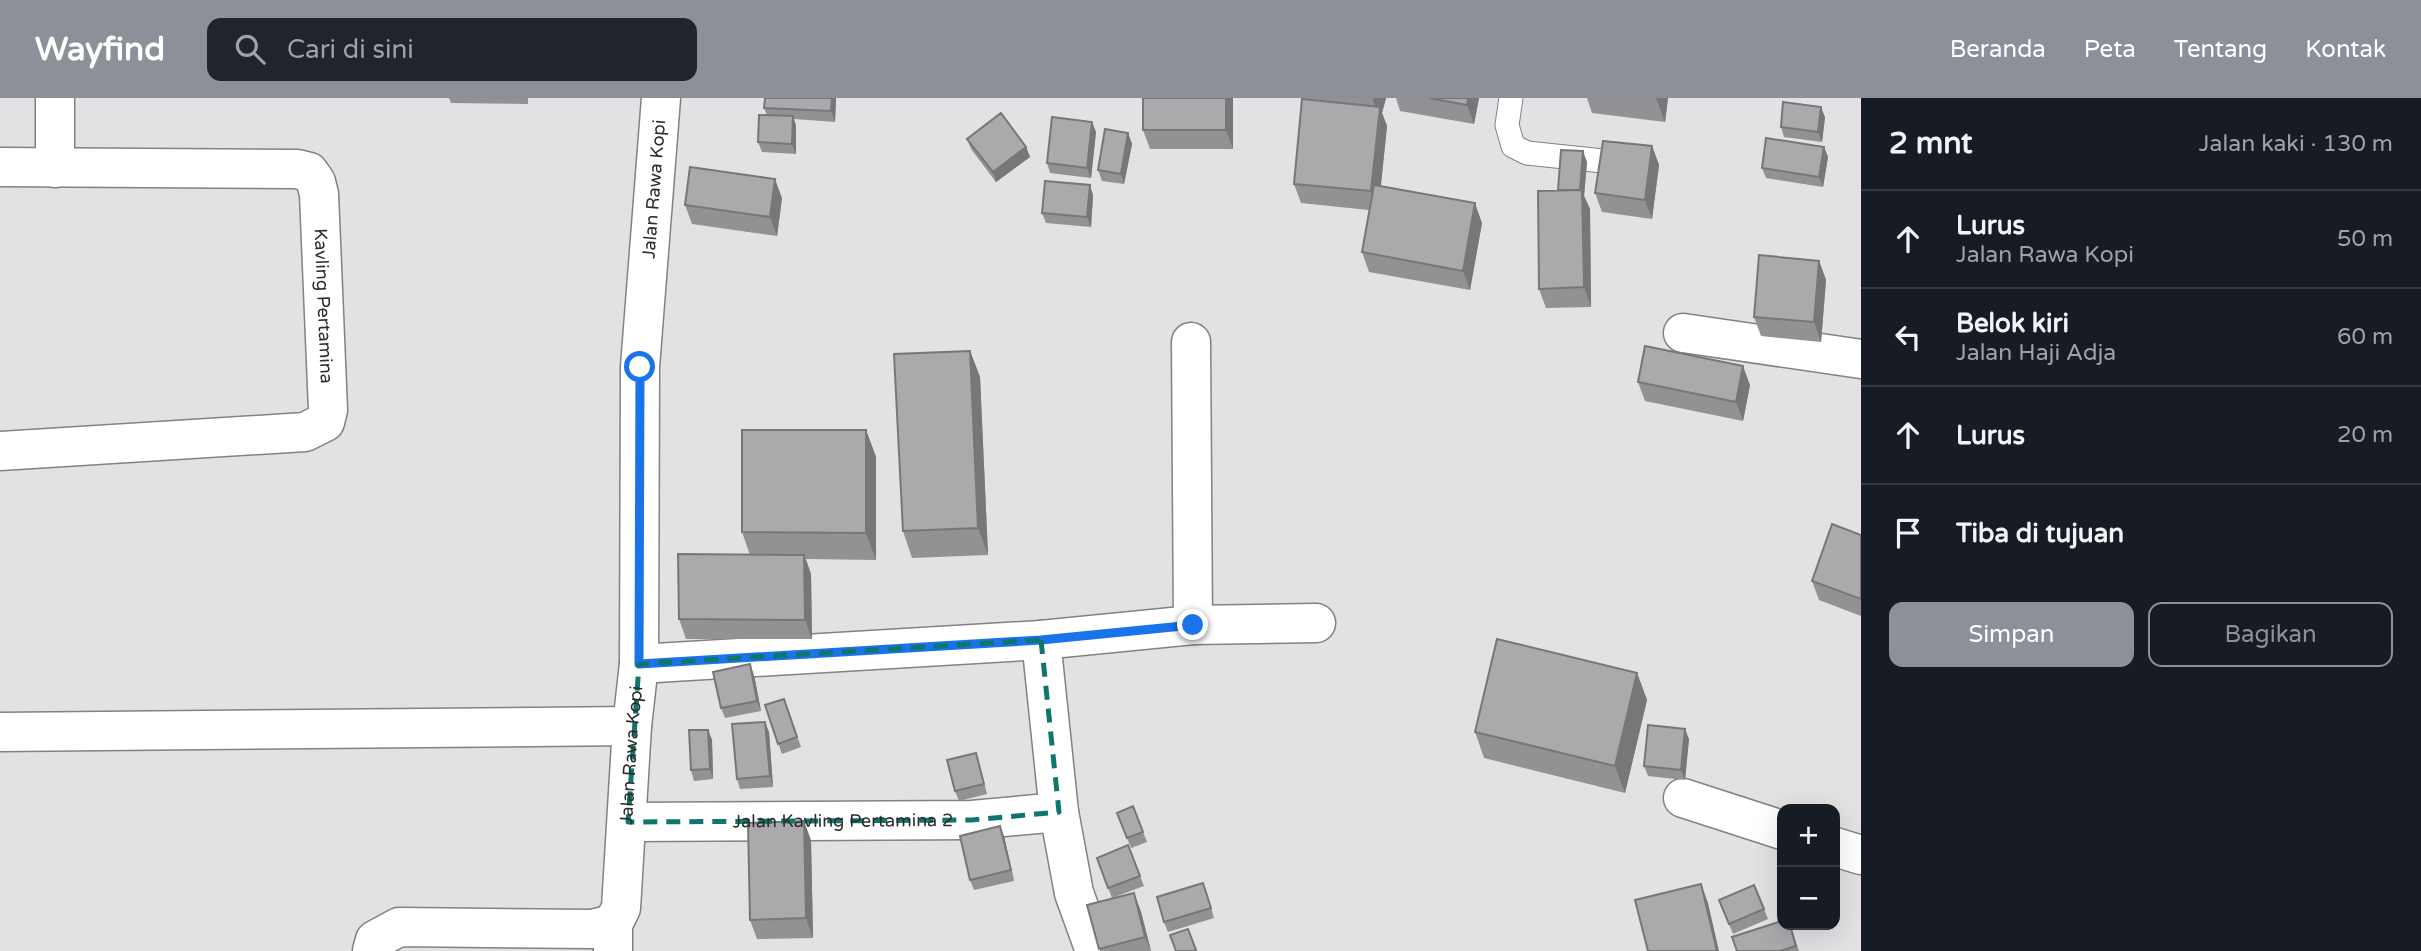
<!DOCTYPE html>
<html lang="id">
<meta charset="utf-8">
<style>
body{margin:0;font-family:"Varela Round",sans-serif;background:#20242c;color:#f1f3f6}
.controls{position:absolute;right:21px;bottom:21px;display:grid;overflow:hidden;border-radius:14px;box-shadow:0 7px 28px #0002}
.controls button{width:63px;height:63px;display:grid;place-items:center;padding:0;border:0;border-bottom:2px solid #363941;background:#171b24;color:#f1f3f6;font:35px sans-serif}
.stop{position:absolute;width:21px;height:21px;margin:-16px;border:5px solid #1a73e8;border-radius:50%;background:#fff}
.stop.end{background:#1a73e8;border-color:#fff;box-shadow:0 2px 7px #0008}
.list{margin:0;padding:0;list-style:none}
h2{display:flex;justify-content:space-between;align-items:center;height:91px;margin:0;padding:0 28px;font-size:30px}
h2 small{font-size:23px;font-weight:400;color:#9ea1a6}
.list li{display:grid;grid-template-columns:46px 1fr auto;gap:21px;align-items:center;box-sizing:border-box;height:98px;padding:0 28px;border-top:2px solid #363941}
.list b{display:block;font-size:26px;white-space:nowrap}
.list p{margin:0;font-size:23px;white-space:nowrap;color:#9ea1a6}
.list em{font-size:23px;font-style:normal;color:#9ea1a6}
.actions{display:flex;gap:14px;padding:21px 28px}
.actions a{flex:1;padding:16px 0;border:2px solid #8c9099;border-radius:14px;text-align:center;font-size:24px;color:#8c9099}
.actions .main{background:#8c9099;color:#fff}
.icon{flex:none;width:38px;height:38px;fill:none;stroke:currentColor;stroke-width:2;stroke-linecap:round;stroke-linejoin:round}
.map{position:relative;flex:none;width:1861px;height:853px;overflow:hidden}
header{display:flex;align-items:center;gap:42px;box-sizing:border-box;height:98px;padding:0 35px;background:#8c9099;color:#fff}
header strong{font-size:33px}
nav{display:flex;gap:38px;margin-inline-start:auto;font-size:24px}
.search{width:490px;height:63px;background:#20242c;display:flex;align-items:center;gap:18px;box-sizing:border-box;padding:0 24px;border-radius:14px;color:#9ea1a6;font-size:26px}
main{display:flex}
aside{flex:1;background:#171b24}
.map>svg:first-child{display:block}
.lines{fill:none;stroke-linecap:round;stroke-linejoin:round}
.service-casing{stroke:#838184;stroke-width:25}
.minor-casing{stroke:#838184;stroke-width:41}
.service{stroke:#fff;stroke-width:23}
.minor{stroke:#fff;stroke-width:38}
.wall{fill:#949194}
.shaded-wall{fill:#787678}
.building{fill:#aca9ac;stroke:#787678;stroke-width:2}
.route{stroke:#1a73e8;stroke-width:9}
.marked{fill:none;stroke:#0f766e;stroke-width:5;stroke-dasharray:14 9;stroke-linejoin:round}
.labels{text-anchor:middle;stroke-width:5;stroke-linejoin:round;paint-order:stroke}
.street-label{font-size:18px;fill:#2d2c2d;stroke:#fff}
</style>
<header>
<strong>Wayfind</strong>
<div class="search"><svg class="icon" aria-label="search" viewBox="0 0 24 24"><circle cx="10" cy="10" r="6"/><path d="M15 15l6 6"/></svg>Cari di sini</div>
<nav><a>Beranda</a><a>Peta</a><a>Tentang</a><a>Kontak</a></nav>
</header>
<main>
<div class="map">
<svg width="1861" height="853" viewBox="0 0 1861 853">
<rect width="100%" height="100%" fill="#e3e1e3"/>
<g class="lines">
<defs>
<path id="service" d="M 1511,0 L 1507,27 L 1513,48 L 1527,55 L 1603,63"/>
<g id="minor">
<path d="M 55,0 L 55,70"/>
<path id="s1" d="M 0,69 L 297,71 L 309,74 L 316,84 L 319,96 L 328,312 L 325,324 L 305,334 L 0,353"/>
<path d="M 1683,235 L 1861,261"/>
<path d="M 1191,244 L 1193,527"/>
<path d="M 1041,542 L 1059,714 L 1074,795 L 1095,853"/>
<path d="M 639,566 L 1041,542 L 1193,527 L 1316,525"/>
<path d="M 0,634 L 632,628"/>
<path d="M 1683,700 L 1782,732"/>
<path id="s2" d="M 628,724 L 972,722 L 1059,714"/>
<path d="M 1835,749 L 1861,757"/>
<path d="M 372,853 L 375,842 L 399,829 L 592,831 L 613,826"/>
<path id="s3" d="M 613,853 L 613,826 L 621,810 L 632,628 L 639,566 L 640,269 L 661,0"/>
</g>
</defs>
<use href="#service" class="service-casing"/>
<use href="#minor" class="minor-casing"/>
<use href="#service" class="service"/>
<use href="#minor" class="minor"/>
</g>
<path class="wall" d="M 449,0 L 528,0 L 528,6 L 451,5 Z
M 836,0 L 835,24 L 794,21 L 796,28 L 796,56 L 762,54 L 758,44 L 767,17 L 764,10 Z
M 1143,0 L 1233,0 L 1233,51 L 1150,51 L 1143,32 Z
M 1302,0 L 1386,0 L 1382,15 L 1387,28 L 1381,88 L 1482,125 L 1470,192 L 1369,174 L 1362,154 L 1369,112 L 1301,105 L 1294,86 L 1306,1 Z
M 1396,0 L 1479,0 L 1474,26 L 1400,13 Z
M 1587,0 L 1668,0 L 1665,24 L 1592,15 Z
M 1825,19 L 1822,44 L 1784,39 L 1781,29 Z
M 1096,34 L 1091,80 L 1050,75 L 1047,65 Z
M 1128,35 L 1132,46 L 1124,86 L 1102,83 L 1098,72 Z
M 967,41 L 1026,49 L 1030,59 L 996,84 L 971,51 Z
M 1652,48 L 1659,67 L 1652,121 L 1602,114 L 1595,95 Z
M 1824,49 L 1828,59 L 1823,89 L 1766,80 L 1762,70 Z
M 1587,64 L 1584,98 L 1590,111 L 1591,209 L 1546,210 L 1539,191 Z
M 1093,97 L 1091,129 L 1046,125 L 1042,115 Z
M 782,100 L 777,138 L 692,126 L 685,107 Z
M 1819,163 L 1826,182 L 1821,244 L 1761,238 L 1754,219 Z
M 970,253 L 980,279 L 988,457 L 912,460 L 903,433 Z
M 1638,284 L 1750,287 L 1743,323 L 1645,303 Z
M 866,332 L 876,359 L 876,462 L 806,461 L 811,476 L 812,541 L 686,541 L 679,521 L 750,457 L 742,434 Z
M 1861,437 L 1861,518 L 1819,502 L 1812,483 Z
M 1637,575 L 1647,602 L 1625,695 L 1484,660 L 1475,634 Z
M 754,577 L 761,613 L 725,620 L 721,610 Z
M 784,601 L 801,649 L 782,656 L 765,607 Z
M 708,632 L 712,642 L 713,681 L 694,683 L 691,672 Z
M 769,634 L 773,689 L 740,691 L 737,681 Z
M 1689,641 L 1685,682 L 1648,678 L 1644,668 Z
M 979,665 L 987,696 L 959,703 L 955,693 Z
M 1133,708 L 1147,744 L 1131,750 L 1117,715 Z
M 1004,738 L 1014,783 L 974,792 L 970,782 Z
M 811,742 L 813,840 L 757,841 L 750,822 Z
M 1128,747 L 1144,788 L 1112,800 L 1097,760 Z
M 1754,787 L 1768,821 L 1733,836 L 1723,812 Z
M 1134,795 L 1141,814 L 1151,853 L 1100,853 L 1087,807 Z
M 1207,795 L 1214,820 L 1168,834 L 1164,824 Z
M 1790,827 L 1799,853 L 1737,853 Z"/>
<path class="shaded-wall" d="M 832,0 L 836,0 L 835,24 L 831,13 Z
M 1226,0 L 1233,0 L 1233,51 L 1226,32 Z
M 1374,0 L 1386,0 L 1382,15 L 1387,28 L 1378,113 L 1371,93 L 1379,18 L 1373,2 Z
M 1468,0 L 1479,0 L 1474,26 L 1467,7 Z
M 1656,0 L 1668,0 L 1665,24 Z
M 1821,9 L 1825,19 L 1822,44 L 1818,34 Z
M 793,18 L 796,28 L 796,56 L 792,46 Z
M 1092,24 L 1096,34 L 1091,80 L 1087,70 Z
M 1128,35 L 1132,46 L 1124,86 L 1121,76 Z
M 1652,48 L 1659,67 L 1652,121 L 1645,102 Z
M 1026,49 L 1030,59 L 996,84 L 993,74 Z
M 1824,49 L 1828,59 L 1823,89 L 1819,79 Z
M 1583,53 L 1587,64 L 1584,98 L 1590,111 L 1591,209 L 1584,189 L 1580,93 Z
M 775,81 L 782,100 L 777,138 L 770,119 Z
M 1090,87 L 1093,97 L 1091,129 L 1087,119 Z
M 1475,105 L 1482,125 L 1470,192 L 1463,173 Z
M 1819,163 L 1826,182 L 1821,244 L 1814,224 Z
M 970,253 L 980,279 L 988,457 L 978,430 Z
M 1743,268 L 1750,287 L 1743,323 L 1736,304 Z
M 866,332 L 876,359 L 876,462 L 866,435 Z
M 804,457 L 811,476 L 812,541 L 805,522 Z
M 750,566 L 754,577 L 761,613 L 757,603 Z
M 1637,575 L 1647,602 L 1625,695 L 1615,668 Z
M 765,624 L 769,634 L 773,689 L 770,678 Z
M 1685,631 L 1689,641 L 1685,682 L 1681,672 Z
M 708,632 L 712,642 L 713,681 L 710,671 Z
M 804,723 L 811,742 L 813,840 L 806,820 Z
M 1000,728 L 1004,738 L 1014,783 L 1011,772 Z
M 1701,786 L 1708,805 L 1719,853 L 1717,853 Z
M 1134,795 L 1141,814 L 1151,853 L 1145,839 Z"/>
<path class="building" d="M 765,0 L 832,0 L 831,13 L 764,10 Z
M 1143,0 L 1226,0 L 1226,32 L 1143,32 Z
M 1429,0 L 1468,0 L 1467,7 Z
M 1302,1 L 1380,9 L 1371,93 L 1294,86 Z
M 1783,4 L 1821,9 L 1818,34 L 1781,29 Z
M 1001,15 L 1026,49 L 993,74 L 967,41 Z
M 759,17 L 793,18 L 792,46 L 758,44 Z
M 1052,19 L 1092,24 L 1087,70 L 1047,65 Z
M 1105,31 L 1128,35 L 1121,76 L 1098,72 Z
M 1766,40 L 1824,49 L 1819,79 L 1762,70 Z
M 1603,43 L 1652,48 L 1645,102 L 1595,95 Z
M 1561,52 L 1583,53 L 1580,92 L 1558,92 Z
M 690,69 L 775,81 L 770,119 L 685,107 Z
M 1045,83 L 1090,87 L 1087,119 L 1042,115 Z
M 1374,87 L 1475,105 L 1463,173 L 1362,154 Z
M 1582,92 L 1584,189 L 1539,191 L 1538,93 Z
M 1759,157 L 1819,163 L 1814,224 L 1754,219 Z
M 1645,248 L 1743,268 L 1736,304 L 1638,284 Z
M 970,253 L 978,430 L 903,433 L 894,256 Z
M 742,332 L 866,332 L 866,435 L 742,434 Z
M 1832,426 L 1861,437 L 1861,501 L 1812,483 Z
M 678,456 L 804,457 L 805,522 L 679,521 Z
M 1497,541 L 1637,575 L 1615,668 L 1475,634 Z
M 750,566 L 757,603 L 721,610 L 713,574 Z
M 784,601 L 797,639 L 778,646 L 765,607 Z
M 765,624 L 770,678 L 737,681 L 732,626 Z
M 1648,627 L 1685,631 L 1681,672 L 1644,668 Z
M 689,632 L 708,632 L 710,671 L 691,672 Z
M 976,655 L 984,686 L 955,693 L 947,662 Z
M 1133,708 L 1143,734 L 1127,740 L 1117,715 Z
M 804,723 L 806,820 L 750,822 L 748,725 Z
M 1000,728 L 1011,772 L 970,782 L 960,738 Z
M 1128,747 L 1140,778 L 1108,790 L 1097,760 Z
M 1203,785 L 1211,810 L 1164,824 L 1157,799 Z
M 1701,786 L 1717,853 L 1648,853 L 1635,802 Z
M 1754,787 L 1764,811 L 1729,826 L 1719,802 Z
M 1134,795 L 1145,839 L 1099,851 L 1087,807 Z
M 1782,823 L 1782,827 L 1790,827 L 1796,848 L 1780,853 L 1737,853 L 1732,839 Z
M 1188,831 L 1196,852 L 1193,853 L 1176,853 L 1170,837 Z"/>
<g class="lines">
<path class="route" d="M 640,269 L 639,566 L 1041,542 L 1193,527"/>
</g>
<path class="marked" d="M 1041,542 L 1059,714 L 972,722 L 628,724 L 639,566 Z"/>
<g class="labels">
<g class="street-label">
<text dy="6" stroke="none"><textPath href="#s3" startOffset="765">Jalan Rawa Kopi</textPath></text>
<text dy="6" stroke="none"><textPath href="#s1" startOffset="446">Kavling Pertamina</textPath></text>
<text dy="6" stroke="none"><textPath href="#s3" startOffset="198">Jalan Rawa Kopi</textPath></text>
<text dy="6" stroke="none"><textPath href="#s2" startOffset="215">Jalan Kavling Pertamina 2</textPath></text>
</g>
</g>
</svg>
<div class="controls">
<button>+</button>
<button>−</button>
</div>
<div class="stop" style="left:640px;top:269px"></div>
<div class="stop end" style="left:1193px;top:527px"></div>
</div>
<aside>
<h2>2 mnt<small>Jalan kaki · 130 m</small></h2>
<ul class="list">
<li><svg class="icon" aria-label="ahead" viewBox="0 0 24 24"><path d="M12 20V5M6 11l6-6 6 6"/></svg><div><b>Lurus</b><p>Jalan Rawa Kopi</p></div><em>50 m</em></li>
<li><svg class="icon" aria-label="left" viewBox="0 0 24 24"><path d="M17 20v-9H6M10 6l-5 5 5 5"/></svg><div><b>Belok kiri</b><p>Jalan Haji Adja</p></div><em>60 m</em></li>
<li><svg class="icon" aria-label="ahead" viewBox="0 0 24 24"><path d="M12 20V5M6 11l6-6 6 6"/></svg><div><b>Lurus</b></div><em>20 m</em></li>
<li><svg class="icon" aria-label="arrive" viewBox="0 0 24 24"><path d="M6 21V4h12l-3 4 3 4H6"/></svg><div><b>Tiba di tujuan</b></div></li>
</ul>
<div class="actions"><a class="main">Simpan</a><a>Bagikan</a></div>
</aside>
</main>
